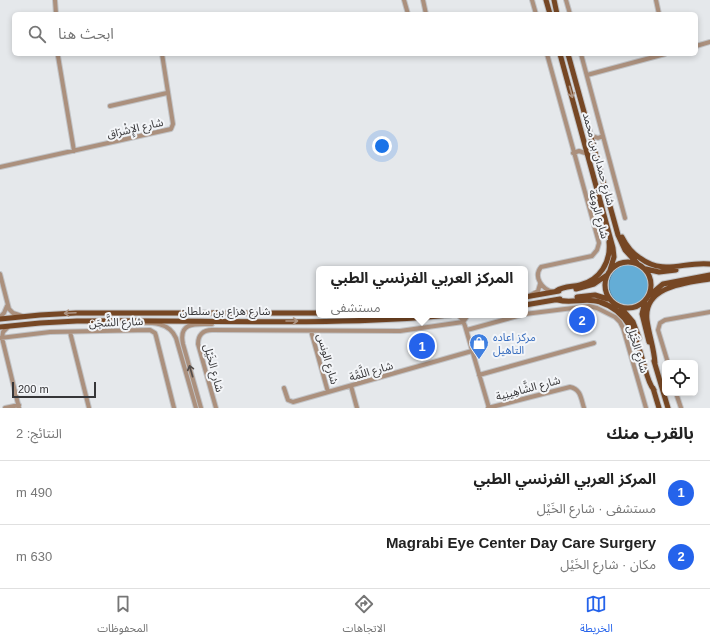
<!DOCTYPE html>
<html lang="ar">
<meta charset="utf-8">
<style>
body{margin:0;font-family:Helvetica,"Noto Sans Arabic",sans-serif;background:#f2f2f2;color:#222;direction:rtl}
.controls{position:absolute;right:12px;bottom:12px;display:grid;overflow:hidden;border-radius:6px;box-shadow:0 2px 6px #0003}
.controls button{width:36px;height:36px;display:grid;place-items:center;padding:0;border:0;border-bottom:1px solid #e0e0e0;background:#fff;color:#222;font:20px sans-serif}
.scale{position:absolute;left:12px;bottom:10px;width:84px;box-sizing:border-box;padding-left:4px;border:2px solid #363638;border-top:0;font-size:11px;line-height:14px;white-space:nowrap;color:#363638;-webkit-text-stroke:3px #f3f5f8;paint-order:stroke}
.you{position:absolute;left:382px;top:146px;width:14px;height:14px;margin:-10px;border:3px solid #fff;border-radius:50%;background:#1a73e8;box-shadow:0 0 0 6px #1a73e833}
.badge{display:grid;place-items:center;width:26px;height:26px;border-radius:50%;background:#2563eb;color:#fff;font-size:13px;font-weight:700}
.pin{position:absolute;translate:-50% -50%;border:2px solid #fff;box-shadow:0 1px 4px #0006}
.popup{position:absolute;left:316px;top:266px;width:212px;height:52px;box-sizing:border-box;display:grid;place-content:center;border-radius:6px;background:#fff;filter:drop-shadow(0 1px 3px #0005);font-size:13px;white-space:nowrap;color:#767676}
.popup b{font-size:15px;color:#222}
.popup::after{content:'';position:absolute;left:50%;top:100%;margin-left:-8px;border:8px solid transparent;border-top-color:#fff}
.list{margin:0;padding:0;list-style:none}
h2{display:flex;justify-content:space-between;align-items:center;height:52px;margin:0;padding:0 16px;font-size:17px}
h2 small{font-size:13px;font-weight:400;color:#767676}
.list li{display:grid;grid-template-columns:26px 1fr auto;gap:12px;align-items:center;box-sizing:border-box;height:64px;padding:0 16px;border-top:1px solid #e0e0e0}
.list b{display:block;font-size:15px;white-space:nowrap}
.list p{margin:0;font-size:13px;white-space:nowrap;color:#767676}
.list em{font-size:13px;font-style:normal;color:#767676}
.icon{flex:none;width:22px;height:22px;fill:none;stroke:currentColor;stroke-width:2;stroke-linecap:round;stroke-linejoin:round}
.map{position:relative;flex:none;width:710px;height:408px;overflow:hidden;direction:ltr}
.search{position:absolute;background:#fff;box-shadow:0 2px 6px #0003;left:12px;right:12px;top:12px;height:44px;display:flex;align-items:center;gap:10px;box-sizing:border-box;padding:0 14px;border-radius:6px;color:#767676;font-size:15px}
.sheet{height:180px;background:#fff}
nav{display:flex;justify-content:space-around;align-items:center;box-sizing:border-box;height:56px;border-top:1px solid #e0e0e0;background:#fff;font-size:11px;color:#767676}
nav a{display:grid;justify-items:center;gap:2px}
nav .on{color:#2563eb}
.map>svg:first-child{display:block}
.water{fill:#64add6;stroke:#5689a7}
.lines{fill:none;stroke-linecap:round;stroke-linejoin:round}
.minor-casing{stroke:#c2c4c7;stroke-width:6}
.major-casing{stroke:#c2c4c7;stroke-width:7}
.minor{stroke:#ab907d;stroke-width:4}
.major{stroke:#764724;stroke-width:5}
.oneway{stroke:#ae9583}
.oneway2{stroke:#534c49}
.labels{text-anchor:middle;stroke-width:4;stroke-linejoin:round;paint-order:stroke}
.street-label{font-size:11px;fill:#363638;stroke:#f3f5f8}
.shop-label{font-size:11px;fill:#366cbe;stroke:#f3f5f8;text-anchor:start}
</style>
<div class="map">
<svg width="710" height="408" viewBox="0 0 710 408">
<rect width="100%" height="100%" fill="#e5e8eb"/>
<path class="water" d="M609 285a21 21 0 1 1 42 0a21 21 0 1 1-42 0Z"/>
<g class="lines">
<defs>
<path id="minor" d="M 55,0 L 56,14
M 404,0 L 408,14
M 423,0 L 426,14
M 532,0 L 536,14
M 566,0 L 570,14
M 656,0 L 659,14
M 696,46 L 710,42
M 547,54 L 599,243 L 597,250 L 592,256 L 541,267 C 533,277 542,289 553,292
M 581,54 L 625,218
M 58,56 L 74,151
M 587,75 L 665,54
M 110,106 L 167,93
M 590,135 L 598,138 L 603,136
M 573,153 L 579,151 L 588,154
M 0,167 L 171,129 L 173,124 L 162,54
M 0,274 L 9,309 L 13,313 L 22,316
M 531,295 L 538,291 L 540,284
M 525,314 L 589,306 L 597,308 L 615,317 L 620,322 L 623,328 L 646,408
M 458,315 L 462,319 L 465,326 L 489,408
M 0,317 L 4,313 L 7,306
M 463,322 L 468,315
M 131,323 C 148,323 168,320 176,338 L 196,408
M 8,327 L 3,332 L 2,338 L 19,408
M 467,330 L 521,315
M 311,331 L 328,392
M 70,332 L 89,408
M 0,338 L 50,332 L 150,330 L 155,333 L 156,336 L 174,408
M 668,363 L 658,330 L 660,323 L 665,320 L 710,312
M 479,375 L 594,343
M 351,386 L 357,408
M 284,388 L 288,400 L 293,402 L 472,351
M 676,393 L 681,408
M 5,408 L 19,405
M 201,408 L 183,344 C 178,321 197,324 212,324
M 216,408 L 198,344 C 198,335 203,330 212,330 L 400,331 L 463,322
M 488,408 L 570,387 C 581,389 581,399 584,408"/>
<path id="major" d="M 546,0 L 550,14
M 554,0 L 557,14
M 560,54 L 613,248 L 614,257 L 610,270
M 568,54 L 618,235 L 625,250 L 637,263
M 622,237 C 626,245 632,253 640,258 C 664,276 684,261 710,264
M605 285a23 23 0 1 1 46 0a23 23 0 1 1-46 0Z
M 646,269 L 659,272 L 676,270
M 576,289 L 594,284 L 607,275
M 556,291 C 564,286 572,287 580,285 C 600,280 611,262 609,242
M 650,295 L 663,284 L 710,275
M 525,297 L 559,291
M 577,297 L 595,295 L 608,299
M 558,300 C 572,304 586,297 600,302 C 631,312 637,341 645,368 C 647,376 649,384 654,390
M 645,301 L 642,314 L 649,342
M 525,305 L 560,299
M 621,308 L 633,322 L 639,338
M 0,319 L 40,315 L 76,313 L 319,313
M 0,327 L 40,323 L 77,321 C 201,319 326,327 450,315
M 654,361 L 668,408
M 655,363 C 654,348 649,335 647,320 C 643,286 686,283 710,279
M 653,388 L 659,408"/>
</defs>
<use href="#minor" class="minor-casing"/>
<use href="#major" class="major-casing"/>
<use href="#minor" class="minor"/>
<use href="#major" class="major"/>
</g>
<defs><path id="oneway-shaft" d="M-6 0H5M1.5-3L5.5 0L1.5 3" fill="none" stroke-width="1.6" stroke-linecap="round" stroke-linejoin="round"/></defs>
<g class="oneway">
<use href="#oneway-shaft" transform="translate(571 92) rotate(75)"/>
<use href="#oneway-shaft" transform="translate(70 313) rotate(177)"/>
<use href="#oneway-shaft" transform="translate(292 321)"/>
</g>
<use class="oneway2" href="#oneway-shaft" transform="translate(191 371) rotate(-106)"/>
<defs>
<symbol id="shop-pin" viewBox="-11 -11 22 30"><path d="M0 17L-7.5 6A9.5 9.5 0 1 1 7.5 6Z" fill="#3f7fe0" stroke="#f3f5f8"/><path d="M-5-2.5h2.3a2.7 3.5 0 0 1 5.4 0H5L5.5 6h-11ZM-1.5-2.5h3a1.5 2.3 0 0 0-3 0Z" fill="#fff"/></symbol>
</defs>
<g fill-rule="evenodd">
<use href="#shop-pin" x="468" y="332" width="22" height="30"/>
</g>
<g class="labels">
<g class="street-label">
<text transform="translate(135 128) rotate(-13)" y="4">شارع الإِشْرَاق</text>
<text transform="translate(599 159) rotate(75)" y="4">شارع حمدان بن محمد</text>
<text transform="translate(599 214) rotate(75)" y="4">شارع الروعة</text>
<text x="225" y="315">شارع هزاع بن سلطان</text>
<text transform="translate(116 322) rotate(-2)" y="4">شارع الشَّجَن</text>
<text transform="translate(638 349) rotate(73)" y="4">شارع الخَيْل</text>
<text transform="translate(328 359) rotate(74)" y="4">شارع الونس</text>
<text transform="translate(214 368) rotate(75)" y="4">شارع الخَيْل</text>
<text transform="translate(371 371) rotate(-16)" y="4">شارع اللَّمَّة</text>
<text transform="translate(528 388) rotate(-15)" y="4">شارع الشَّاهِينِية</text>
</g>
<g class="shop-label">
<text x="493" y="341">مركز اعاده<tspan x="493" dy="13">التاهيل</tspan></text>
</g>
</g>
</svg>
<div class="controls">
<button><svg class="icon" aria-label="locate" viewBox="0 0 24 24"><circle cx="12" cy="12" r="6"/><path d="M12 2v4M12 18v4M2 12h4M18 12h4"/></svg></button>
</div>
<div class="scale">200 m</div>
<div class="you"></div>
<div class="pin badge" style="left:422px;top:346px">1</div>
<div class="popup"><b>المركز العربي الفرنسي الطبي</b>مستشفى</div>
<div class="pin badge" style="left:582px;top:320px">2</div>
<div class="search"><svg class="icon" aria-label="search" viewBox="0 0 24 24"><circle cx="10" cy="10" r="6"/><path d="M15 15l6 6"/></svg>ابحث هنا</div>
</div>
<section class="sheet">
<h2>بالقرب منك<small>النتائج: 2</small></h2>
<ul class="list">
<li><span class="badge">1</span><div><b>المركز العربي الفرنسي الطبي</b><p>مستشفى · شارع الخَيْل</p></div><em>490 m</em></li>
<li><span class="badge">2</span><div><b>Magrabi Eye Center Day Care Surgery</b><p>مكان · شارع الخَيْل</p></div><em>630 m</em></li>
</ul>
</section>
<nav>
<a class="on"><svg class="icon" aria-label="map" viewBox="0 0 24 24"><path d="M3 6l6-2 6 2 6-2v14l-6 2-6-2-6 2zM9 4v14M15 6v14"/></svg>الخريطة</a>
<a><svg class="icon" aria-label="directions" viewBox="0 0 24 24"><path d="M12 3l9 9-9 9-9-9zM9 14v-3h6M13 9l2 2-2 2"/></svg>الاتجاهات</a>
<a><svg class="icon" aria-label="saved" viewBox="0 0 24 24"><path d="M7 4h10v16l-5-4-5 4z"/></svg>المحفوظات</a>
</nav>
